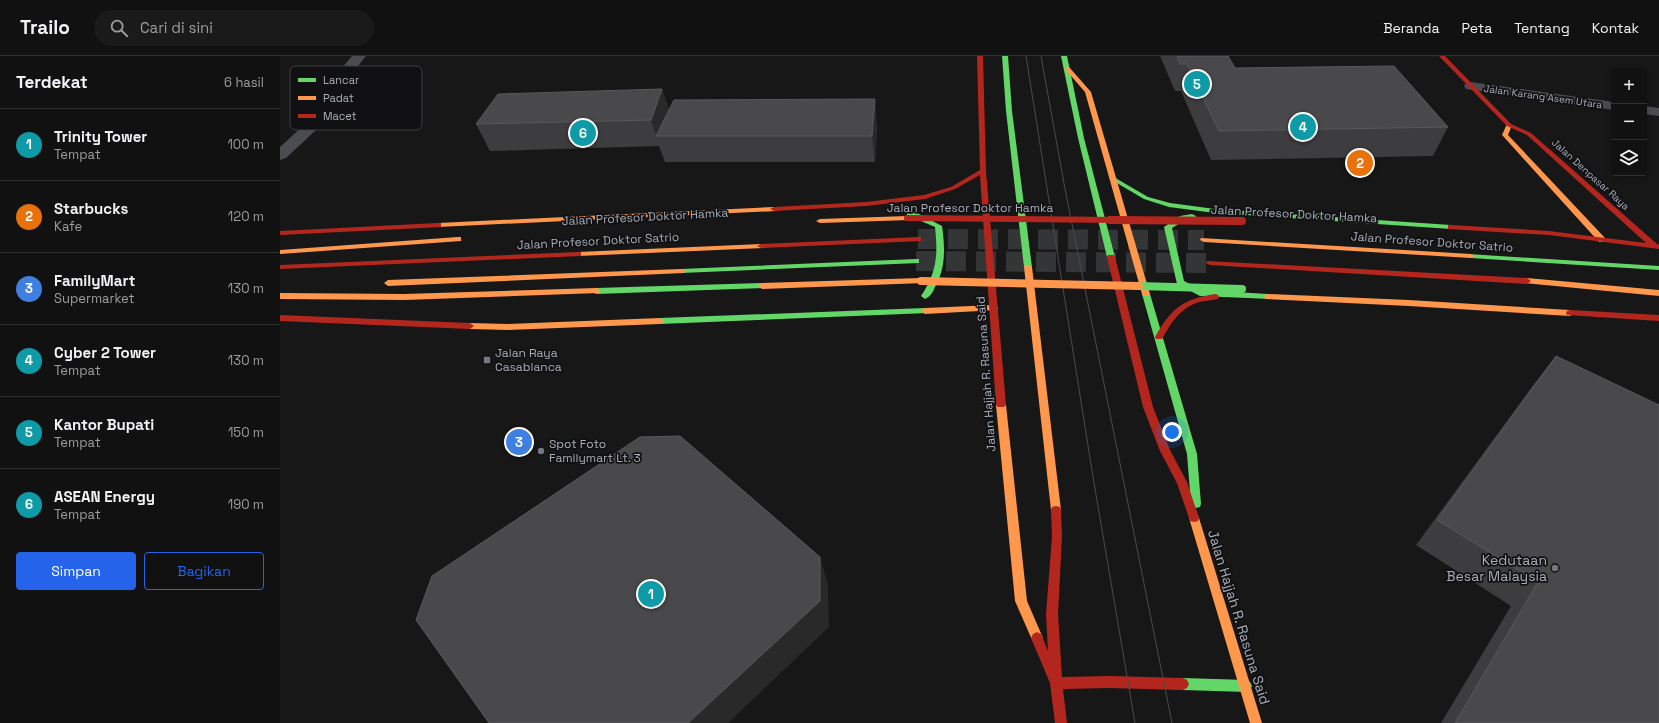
<!DOCTYPE html>
<html lang="id">
<meta charset="utf-8">
<style>
body{margin:0;font-family:"Space Grotesk",sans-serif;background:#1a1a1a;color:#f1f3f6}
.controls{position:absolute;right:12px;top:12px;display:grid;overflow:hidden;border-radius:4px;box-shadow:0 2px 6px #0003}
.controls button{width:36px;height:36px;display:grid;place-items:center;padding:0;border:0;border-bottom:1px solid #303131;background:#111;color:#f1f3f6;font:20px sans-serif}
.you{position:absolute;left:892px;top:376px;width:14px;height:14px;margin:-10px;border:3px solid #fff;border-radius:50%;background:#1a73e8;box-shadow:0 0 0 6px #1a73e833}
.badge{display:grid;place-items:center;width:26px;height:26px;border-radius:50%;background:#2563eb;color:#fff;font-size:13px;font-weight:700}
.pin{position:absolute;translate:-50% -50%;border:2px solid #fff;box-shadow:0 1px 4px #0006}
.list{margin:0;padding:0;list-style:none}
h2{display:flex;justify-content:space-between;align-items:center;height:52px;margin:0;padding:0 16px;font-size:17px}
h2 small{font-size:13px;font-weight:400;color:#9c9d9f}
.list li{display:grid;grid-template-columns:26px 1fr auto;gap:12px;align-items:center;box-sizing:border-box;height:72px;padding:0 16px;border-top:1px solid #303131}
.list b{display:block;font-size:15px;white-space:nowrap}
.list p{margin:0;font-size:13px;white-space:nowrap;color:#9c9d9f}
.list em{font-size:13px;font-style:normal;color:#9c9d9f}
.actions{display:flex;gap:8px;padding:12px 16px}
.actions a{flex:1;padding:9px 0;border:1px solid #2563eb;border-radius:4px;text-align:center;font-size:14px;color:#2563eb}
.actions .main{background:#2563eb;color:#fff}
.icon{flex:none;width:22px;height:22px;fill:none;stroke:currentColor;stroke-width:2;stroke-linecap:round;stroke-linejoin:round}
.map{position:relative;flex:none;width:1379px;height:667px;overflow:hidden}
header{display:flex;align-items:center;gap:24px;box-sizing:border-box;height:56px;padding:0 20px;background:#111;border-bottom:1px solid #303131}
header strong{font-size:19px}
nav{display:flex;gap:22px;margin-inline-start:auto;font-size:14px}
.search{width:280px;height:36px;background:#1a1a1a;display:flex;align-items:center;gap:10px;box-sizing:border-box;padding:0 14px;border-radius:22px;color:#9c9d9f;font-size:15px}
main{display:flex}
aside{flex:1;background:#111}
.map>svg:first-child{display:block}
.lines{fill:none;stroke-linecap:round;stroke-linejoin:round}
.primary-tunnel{stroke:#343537;stroke-width:20;stroke-dasharray:20 10;stroke-linecap:butt}
.street{fill:#4b4c50;fill-rule:evenodd}
.fast{fill:#63d668;fill-rule:evenodd}
.slow{fill:#ff974d;fill-rule:evenodd}
.jam{fill:#b3261e;fill-rule:evenodd}
.tram{stroke:#4b4c4f;stroke-width:1}
.fast-bridge{stroke:#63d668;stroke-width:8}
.slow-bridge{stroke:#ff974d;stroke-width:8}
.jam-bridge-far1{stroke:#b3261e;stroke-width:6}
.jam-bridge{stroke:#b3261e;stroke-width:8}
.wall{fill:#3d3d3f}
.shaded-wall{fill:#29292a}
.building{fill:#49494c;stroke:#58595d}
.poi-dot{fill:#757880;stroke:#111113;stroke-width:1.5}
.labels{text-anchor:middle;stroke-width:3.5;stroke-linejoin:round;paint-order:stroke}
.far-street-label{font-size:10px;fill:#a8adb8;stroke:#111113}
.street-label{font-size:12px;fill:#a8adb8;stroke:#111113}
.poi-label{font-size:12px;fill:#a8adb8;stroke:#111113;text-anchor:start}
.near-poi-label{font-size:14px;fill:#a8adb8;stroke:#111113;text-anchor:end}
.near-street-label{font-size:14px;fill:#a8adb8;stroke:#111113}
.key{fill:#111113;stroke:#3e4045;stroke-width:1}
.key-label{font-size:11px;fill:#a8adb8}
</style>
<header>
<strong>Trailo</strong>
<div class="search"><svg class="icon" aria-label="search" viewBox="0 0 24 24"><circle cx="10" cy="10" r="6"/><path d="M15 15l6 6"/></svg>Cari di sini</div>
<nav><a>Beranda</a><a>Peta</a><a>Tentang</a><a>Kontak</a></nav>
</header>
<main>
<aside>
<h2>Terdekat<small>6 hasil</small></h2>
<ul class="list">
<li><span class="badge" style="background:#0f9aa8">1</span><div><b>Trinity Tower</b><p>Tempat</p></div><em>100 m</em></li>
<li><span class="badge" style="background:#e8710a">2</span><div><b>Starbucks</b><p>Kafe</p></div><em>120 m</em></li>
<li><span class="badge" style="background:#3f7fe0">3</span><div><b>FamilyMart</b><p>Supermarket</p></div><em>130 m</em></li>
<li><span class="badge" style="background:#0f9aa8">4</span><div><b>Cyber 2 Tower</b><p>Tempat</p></div><em>130 m</em></li>
<li><span class="badge" style="background:#0f9aa8">5</span><div><b>Kantor Bupati</b><p>Tempat</p></div><em>150 m</em></li>
<li><span class="badge" style="background:#0f9aa8">6</span><div><b>ASEAN Energy</b><p>Tempat</p></div><em>190 m</em></li>
</ul>
<div class="actions"><a class="main">Simpan</a><a>Bagikan</a></div>
</aside>
<div class="map">
<svg width="1379" height="667" viewBox="0 0 1379 667">
<rect width="100%" height="100%" fill="#171717"/>
<g class="lines">
<path class="primary-tunnel" d="M 638,183 L 924,184
M 636,205 L 930,207"/>
<path class="street" d="M 72,0 L 86,0 L 67,24 L 122,24 L 127,25 L 129,28 L 127,31 L 122,32 L 60,32 L 44,52 L 36,74 L 6,102 L 0,104 L 0,91 L 24,69 L 32,48 Z
M 1191,26 L 1334,46 L 1334,54 L 1186,33 L 1184,30 L 1186,27 Z
M 1364,50 L 1379,52 L 1379,60 L 1364,58 Z"/>
<path class="fast" d="M 722,0 L 728,0 L 732,55 L 752,211 L 748,213 L 744,211 L 726,55 Z
M 781,0 L 787,0 L 804,82 L 835,201 L 831,203 L 827,201 L 798,82 Z
M 832,120 L 868,141 L 890,147 L 935,153 L 1171,169 L 1175,171 L 1171,173 L 935,157 L 889,151 L 864,143 L 830,123 L 829,122 Z
M 627,155 L 633,155 L 662,170 C 665,191 666,212 655,231 C 653,236 650,241 645,243 L 641,240 C 657,216 658,199 655,171 L 627,159 Z
M 912,158 L 916,160 L 915,162 L 905,164 L 892,172 L 904,225 L 922,234 L 988,238 L 991,239 L 992,241 L 991,243 L 920,240 L 897,228 L 884,171 L 900,160 Z
M 1188,198 L 1379,210 L 1379,214 L 1191,202 L 1187,200 Z
M 636,203 L 639,203 L 639,207 L 401,217 L 397,215 L 401,213 Z
M 482,227 L 485,228 L 486,230 L 485,232 L 316,238 L 312,235 L 316,232 Z
M 866,235 L 870,238 L 917,398 L 921,448 L 920,451 L 916,452 L 912,451 L 911,448 L 907,398 L 862,238 Z
M 645,252 L 648,253 L 649,255 L 648,257 L 380,268 L 376,265 L 380,262 Z
M 903,622 L 966,624 L 970,626 L 972,630 L 970,634 L 966,636 L 903,634 L 899,632 L 897,628 L 899,624 Z"/>
<path class="slow" d="M 785,11 L 789,11 L 811,36 L 870,238 L 869,240 L 863,240 L 862,238 L 805,36 L 785,13 Z
M 1227,68 L 1232,69 L 1228,79 L 1325,182 L 1325,186 L 1319,186 L 1223,80 L 1222,79 Z
M 494,151 L 498,153 L 497,155 L 158,171 L 154,169 L 158,167 Z
M 627,160 L 630,160 L 630,164 L 540,167 L 536,165 L 540,163 Z
M 178,181 L 181,181 L 181,185 L 0,198 L 0,194 Z
M 921,182 L 1191,198 L 1195,200 L 1191,202 L 924,186 L 920,184 Z
M 481,188 L 485,190 L 484,192 L 298,200 L 294,198 L 298,196 Z
M 745,209 L 748,209 L 752,211 L 781,454 L 780,457 L 776,458 L 772,457 L 771,454 L 744,211 Z
M 401,213 L 404,213 L 405,215 L 404,217 L 108,230 L 104,227 L 108,224 Z
M 641,222 L 645,225 L 644,227 L 482,233 L 478,230 L 482,227 Z
M 1247,222 L 1379,234 L 1379,240 L 1244,227 L 1243,225 L 1244,223 Z
M 316,232 L 319,233 L 320,235 L 319,237 L 124,244 L 0,243 L 0,237 L 124,238 Z
M 988,238 L 1129,244 L 1290,254 L 1294,257 L 1290,260 L 1129,250 L 985,243 L 984,241 L 985,239 Z
M 714,249 L 717,250 L 718,252 L 717,254 L 645,258 L 641,255 L 645,252 Z
M 380,262 L 384,265 L 380,268 L 228,274 L 190,273 L 186,270 L 190,267 L 228,268 Z
M 721,346 L 724,347 L 726,349 L 747,545 L 763,582 L 761,586 L 757,588 L 753,586 L 735,545 L 716,349 L 718,347 Z
M 914,458 L 918,459 L 919,462 L 982,667 L 970,667 L 909,462 L 910,459 Z"/>
<path class="jam" d="M 697,0 L 703,0 L 706,115 L 726,349 L 724,351 L 718,351 L 716,349 L 700,119 L 675,133 L 645,143 L 586,150 L 494,155 L 490,153 L 494,151 L 586,146 L 644,139 L 671,131 L 700,114 Z
M 1159,0 L 1165,0 L 1231,68 L 1251,77 L 1377,188 L 1379,189 L 1379,193 L 1269,179 L 1168,173 L 1168,169 L 1171,169 L 1269,175 L 1366,187 L 1247,79 L 1227,70 Z
M 158,167 L 161,167 L 161,171 L 0,179 L 0,175 Z
M 638,181 L 641,181 L 641,185 L 481,192 L 477,190 L 481,188 Z
M 298,196 L 301,196 L 301,200 L 0,213 L 0,209 Z
M 828,199 L 834,199 L 835,201 L 873,351 L 890,394 L 907,426 L 919,462 L 918,465 L 914,466 L 910,465 L 909,462 L 897,427 L 880,395 L 863,351 L 827,201 Z
M 927,205 L 1247,222 L 1251,225 L 1247,228 L 930,209 L 926,207 Z
M 935,238 L 938,239 L 939,241 L 938,243 C 932,244 925,245 919,246 C 900,252 891,267 882,283 L 876,283 L 875,281 C 891,253 902,243 935,238 Z
M 1290,254 L 1379,259 L 1379,265 L 1287,259 L 1286,257 L 1287,255 Z
M 0,259 L 190,267 L 194,270 L 190,273 L 0,265 Z
M 776,450 L 780,451 L 781,454 L 782,480 L 778,558 L 782,621 L 829,620 L 903,622 L 907,624 L 909,628 L 907,632 L 903,634 L 829,632 L 783,633 L 787,667 L 775,667 L 770,627 L 751,582 L 753,578 L 757,576 L 761,578 L 768,595 L 766,558 L 772,480 L 771,454 L 772,451 Z"/>
<path class="tram" d="M 746,0 L 813,421 L 855,667
M 761,0 L 785,133 L 892,667"/>
<path class="fast-bridge" d="M 859,230 L 962,233"/>
<path class="slow-bridge" d="M 641,225 L 859,230"/>
<path class="jam-bridge-far1" d="M 627,162 L 942,165"/>
<path class="jam-bridge" d="M 830,164 L 962,165"/>
</g>
<path class="wall" d="M 880,0 L 948,0 L 955,12 L 1168,71 L 1153,100 L 931,104 L 901,35 L 895,35 Z
M 382,33 L 389,54 L 597,69 L 595,106 L 385,106 L 379,90 L 210,95 L 196,68 Z
M 1276,300 L 1379,667 L 1161,667 L 1231,550 L 1136,489 L 1254,328 Z"/>
<path class="shaded-wall" d="M 382,33 L 390,59 L 376,80 L 371,64 Z
M 595,43 L 597,69 L 595,106 L 592,80 Z
M 540,501 L 548,529 L 549,571 L 448,667 L 408,667 Z"/>
<path class="building" d="M 897,0 L 948,0 L 955,12 L 1114,10 L 1168,71 L 939,75 L 907,8 L 900,8 Z
M 382,33 L 371,64 L 196,68 L 218,38 Z
M 595,43 L 592,80 L 376,80 L 394,44 Z
M 1276,300 L 1379,349 L 1379,667 L 1175,667 L 1258,526 L 1157,464 Z
M 400,380 L 540,501 L 540,545 L 408,667 L 209,667 L 136,564 L 152,520 L 360,381 Z"/>
<g class="poi-dot">
<rect x="203" y="300" width="8" height="8" rx="2"/>
<circle cx="261" cy="395" r="4"/>
<circle cx="1275" cy="512" r="4"/>
</g>
<g class="labels">
<g class="far-street-label">
<text transform="translate(1263 40) rotate(8)" y="4">Jalan Karang Asem Utara</text>
<text transform="translate(1311 118) rotate(42)" y="4">Jalan Denpasar Raya</text>
</g>
<g class="street-label">
<text x="690" y="156">Jalan Profesor Doktor Hamka</text>
<text transform="translate(1014 158) rotate(3)" y="4">Jalan Profesor Doktor Hamka</text>
<text transform="translate(365 161) rotate(-3)" y="4">Jalan Profesor Doktor Hamka</text>
<text transform="translate(318 185) rotate(-3)" y="4">Jalan Profesor Doktor Satrio</text>
<text transform="translate(1152 186) rotate(4)" y="4">Jalan Profesor Doktor Satrio</text>
<text transform="translate(706 318) rotate(-94)" y="4">Jalan Hajjah R. Rasuna Said</text>
</g>
<g class="poi-label">
<text x="215" y="301">Jalan Raya<tspan x="215" dy="14">Casablanca</tspan></text>
<text x="269" y="392">Spot Foto<tspan x="269" dy="14">Familymart Lt. 3</tspan></text>
</g>
<g class="near-poi-label">
<text x="1267" y="509">Kedutaan<tspan x="1267" dy="16">Besar Malaysia</tspan></text>
</g>
<g class="near-street-label">
<text transform="translate(959 561) rotate(73)" y="5">Jalan Hajjah R. Rasuna Said</text>
</g>
</g>
<rect x="10" y="10" width="132" height="64" rx="6" class="key"/>
<rect x="18" y="22" width="18" height="4" fill="#63d668"/>
<rect x="18" y="40" width="18" height="4" fill="#ff974d"/>
<rect x="18" y="58" width="18" height="4" fill="#b3261e"/>
<g class="key-label">
<text x="43" y="28">Lancar</text>
<text x="43" y="46">Padat</text>
<text x="43" y="64">Macet</text>
</g>
</svg>
<div class="controls">
<button>+</button>
<button>−</button>
<button><svg class="icon" aria-label="layers" viewBox="0 0 24 24"><path d="M12 4l9 5-9 5-9-5zM3 14l9 5 9-5"/></svg></button>
</div>
<div class="you"></div>
<div class="pin badge" style="left:371px;top:538px;background:#0f9aa8">1</div>
<div class="pin badge" style="left:1080px;top:107px;background:#e8710a">2</div>
<div class="pin badge" style="left:239px;top:386px;background:#3f7fe0">3</div>
<div class="pin badge" style="left:1023px;top:71px;background:#0f9aa8">4</div>
<div class="pin badge" style="left:917px;top:28px;background:#0f9aa8">5</div>
<div class="pin badge" style="left:303px;top:77px;background:#0f9aa8">6</div>
</div>
</main>
